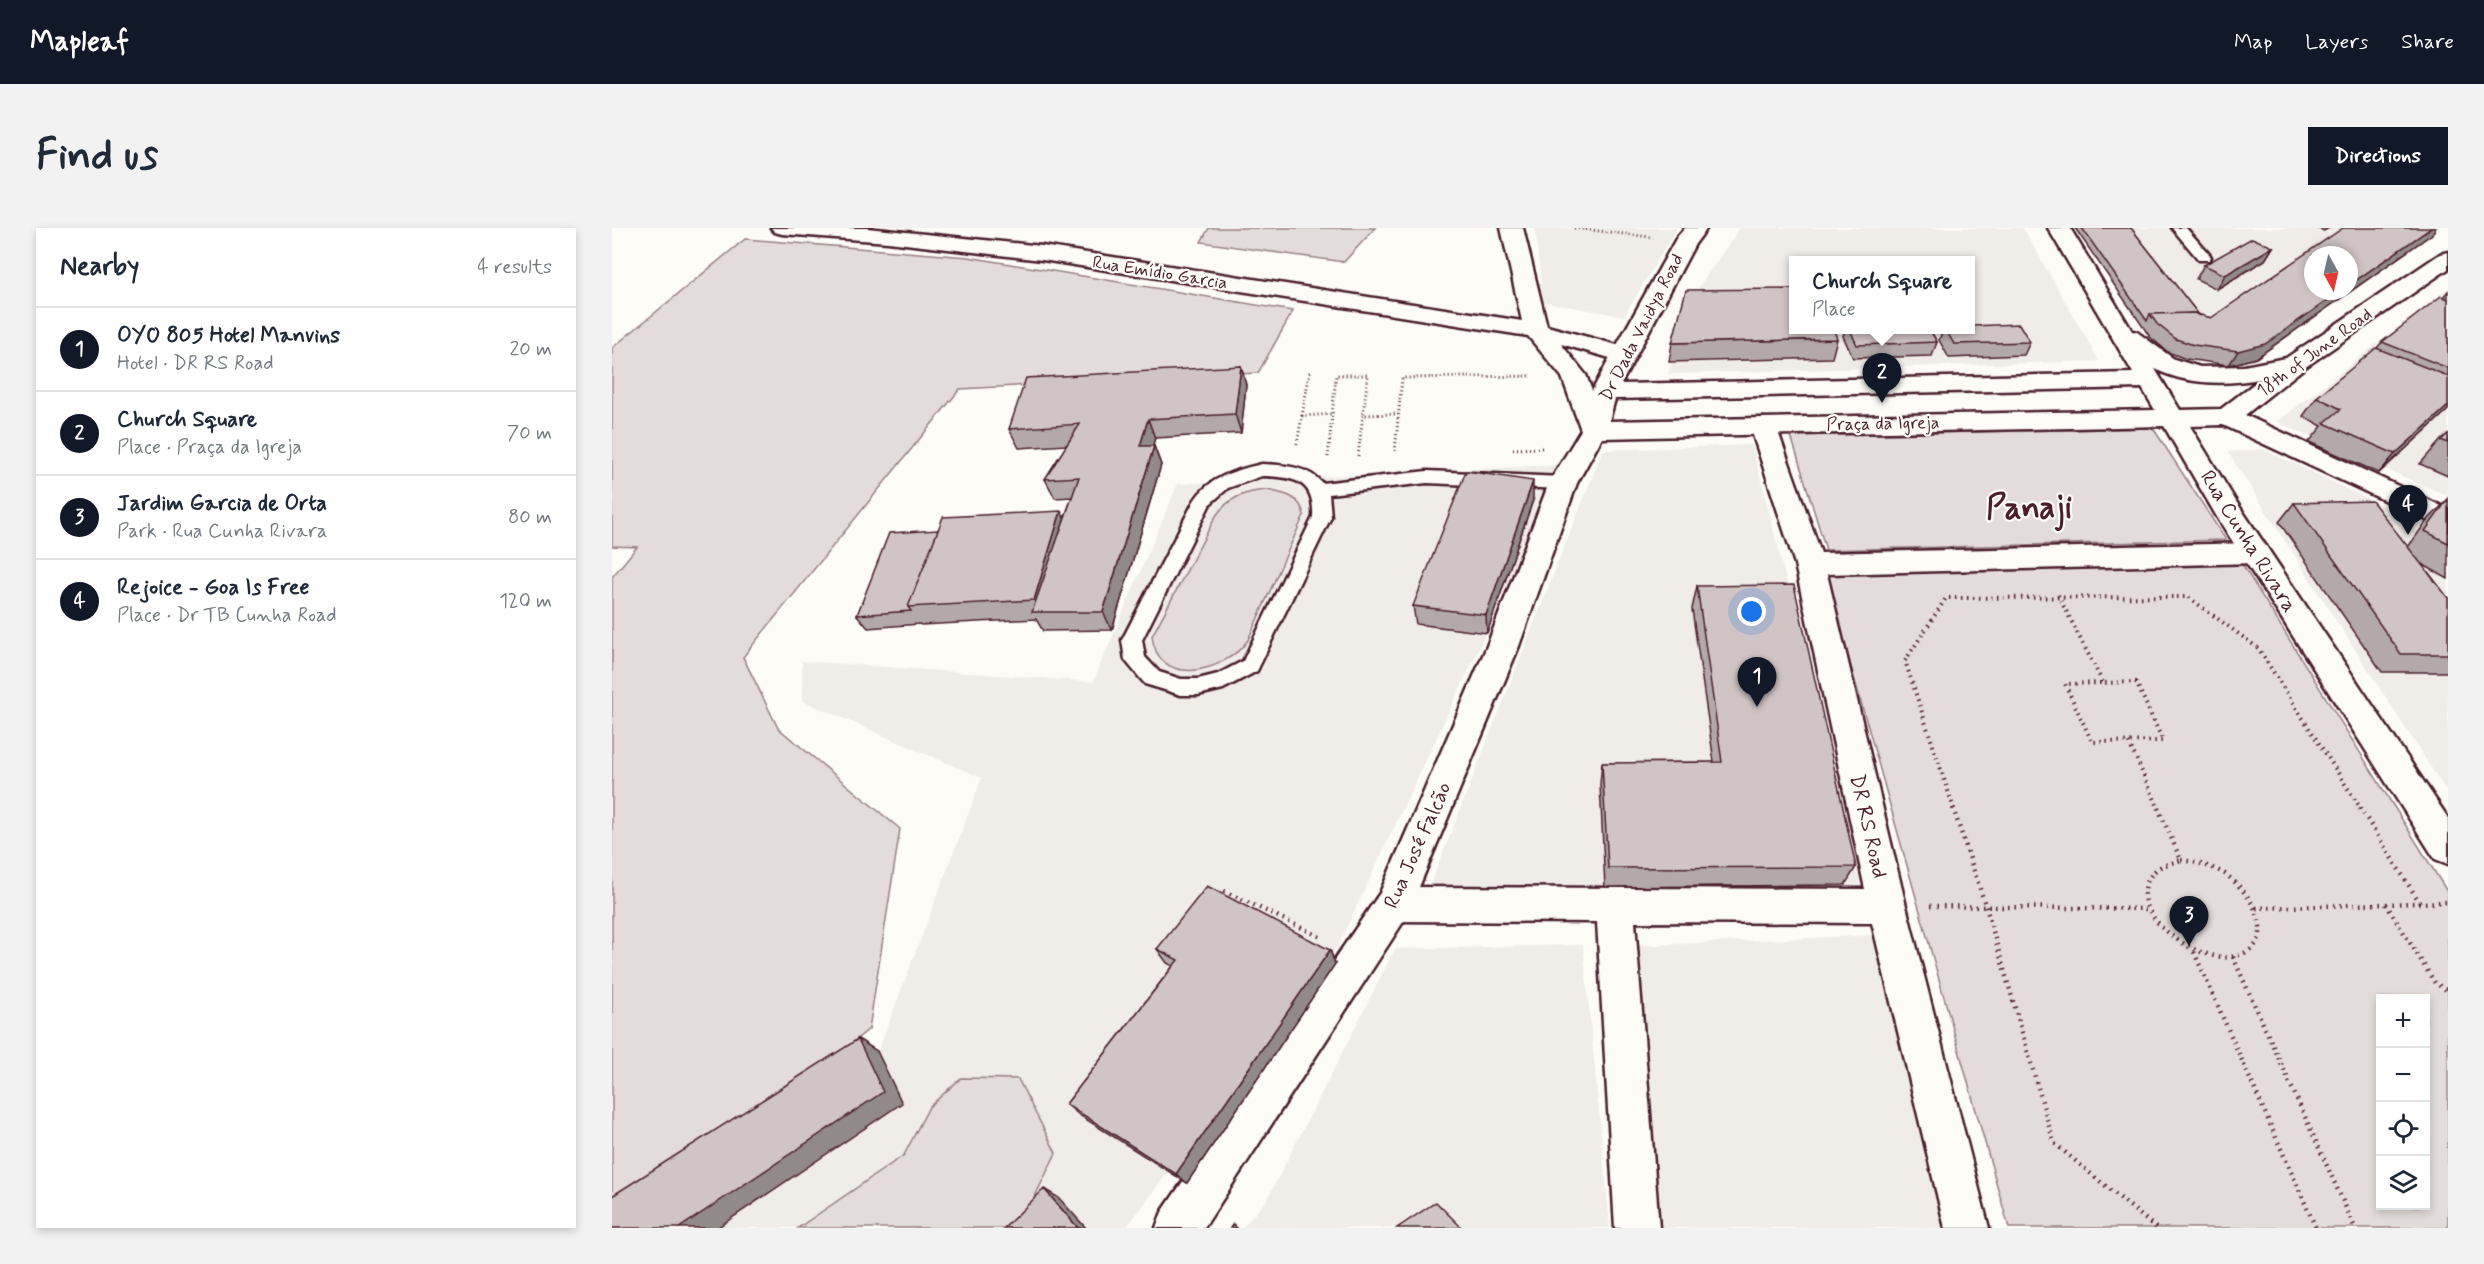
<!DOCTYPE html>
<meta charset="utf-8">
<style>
body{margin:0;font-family:Mynerve,sans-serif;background:#f2f2f3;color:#1f2937}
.controls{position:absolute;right:18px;bottom:18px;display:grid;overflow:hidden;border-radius:0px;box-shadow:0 3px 9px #0003}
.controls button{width:54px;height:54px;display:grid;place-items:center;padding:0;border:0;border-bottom:2px solid #e0e1e3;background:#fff;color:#1f2937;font:30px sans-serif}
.compass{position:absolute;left:1692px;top:18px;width:54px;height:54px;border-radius:50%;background:#fff;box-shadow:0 3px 9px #0003;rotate:172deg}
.you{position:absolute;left:1140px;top:384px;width:21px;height:21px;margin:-15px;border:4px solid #fff;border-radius:50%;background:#1a73e8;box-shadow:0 0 0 9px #1a73e833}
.badge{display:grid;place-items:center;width:39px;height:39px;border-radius:50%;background:#111827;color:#fff;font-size:20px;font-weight:700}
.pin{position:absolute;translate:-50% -50px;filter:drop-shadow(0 2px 3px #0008)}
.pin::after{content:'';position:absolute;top:32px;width:21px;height:18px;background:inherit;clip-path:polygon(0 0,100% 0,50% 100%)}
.popup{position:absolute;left:1177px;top:28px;width:186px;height:78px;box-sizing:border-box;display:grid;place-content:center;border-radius:0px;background:#fff;filter:drop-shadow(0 2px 4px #0005);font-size:20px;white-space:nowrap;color:#747a83}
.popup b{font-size:22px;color:#1f2937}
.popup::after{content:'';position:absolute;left:50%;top:100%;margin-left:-12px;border:12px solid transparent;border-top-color:#fff}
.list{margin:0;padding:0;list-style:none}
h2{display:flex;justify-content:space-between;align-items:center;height:78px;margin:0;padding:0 24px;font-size:26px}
h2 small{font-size:20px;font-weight:400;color:#747a83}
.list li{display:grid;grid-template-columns:39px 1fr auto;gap:18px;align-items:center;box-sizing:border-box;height:84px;padding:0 24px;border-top:2px solid #e0e1e3}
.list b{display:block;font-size:22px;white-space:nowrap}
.list p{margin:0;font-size:20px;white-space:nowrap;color:#747a83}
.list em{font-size:20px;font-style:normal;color:#747a83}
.icon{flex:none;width:33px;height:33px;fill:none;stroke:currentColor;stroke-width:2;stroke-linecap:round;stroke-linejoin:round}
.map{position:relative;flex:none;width:1836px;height:1000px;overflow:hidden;border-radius:0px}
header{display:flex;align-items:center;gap:36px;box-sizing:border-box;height:84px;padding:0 30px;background:#111827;color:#fff}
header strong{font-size:28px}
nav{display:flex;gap:33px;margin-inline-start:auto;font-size:21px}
.intro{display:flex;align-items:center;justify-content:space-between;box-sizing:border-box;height:144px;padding:0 36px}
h1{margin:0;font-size:42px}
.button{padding:15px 27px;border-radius:0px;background:#111827;color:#fff;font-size:21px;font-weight:700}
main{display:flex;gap:36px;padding:0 36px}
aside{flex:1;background:#fff;border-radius:0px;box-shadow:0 3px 9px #0003}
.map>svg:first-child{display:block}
.built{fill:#f0ece8;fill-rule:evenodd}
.green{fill:#e3dcda;stroke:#967e82;stroke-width:1.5;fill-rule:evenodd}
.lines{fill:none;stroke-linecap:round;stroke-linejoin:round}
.lane-casing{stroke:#4a1f2b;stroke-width:5}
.street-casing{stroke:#4a1f2b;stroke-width:5}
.secondary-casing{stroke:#4a1f2b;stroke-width:5}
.path-far2{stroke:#4a1f2b;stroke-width:3;stroke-dasharray:1 3;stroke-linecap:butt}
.path-far1{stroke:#4a1f2b;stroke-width:4;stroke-dasharray:1.5 4.5;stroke-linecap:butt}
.path{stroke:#4a1f2b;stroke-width:4.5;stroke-dasharray:1.5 5;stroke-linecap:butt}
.lane{fill:#fdfcf7;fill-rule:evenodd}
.street{fill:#fdfcf7;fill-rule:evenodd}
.secondary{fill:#fdfcf7;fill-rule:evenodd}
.wall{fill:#b3a9a9;stroke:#4a1f2b;stroke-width:1.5}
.shaded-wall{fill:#928a89;stroke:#4a1f2b;stroke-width:1.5}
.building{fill:#d0c5c4;stroke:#4a1f2b;stroke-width:1.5}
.labels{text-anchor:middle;stroke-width:4.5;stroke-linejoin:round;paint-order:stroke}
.far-street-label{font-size:18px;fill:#4a1f2b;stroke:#fdfcf7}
.street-label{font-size:21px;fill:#4a1f2b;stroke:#fdfcf7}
.town-label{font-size:33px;font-weight:bold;fill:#4a1f2b;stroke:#fdfcf7}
</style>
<header>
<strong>Mapleaf</strong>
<nav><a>Map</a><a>Layers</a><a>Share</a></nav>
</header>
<div class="intro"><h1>Find us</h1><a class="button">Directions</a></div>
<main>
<aside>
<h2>Nearby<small>4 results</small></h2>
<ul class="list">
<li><span class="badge">1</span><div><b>OYO 805 Hotel Manvins</b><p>Hotel · DR RS Road</p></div><em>20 m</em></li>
<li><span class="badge">2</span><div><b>Church Square</b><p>Place · Praça da Igreja</p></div><em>70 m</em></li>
<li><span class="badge">3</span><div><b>Jardim Garcia de Orta</b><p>Park · Rua Cunha Rivara</p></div><em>80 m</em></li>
<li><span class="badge">4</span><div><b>Rejoice - Goa Is Free</b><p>Place · Dr TB Cunha Road</p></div><em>120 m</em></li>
</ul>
</aside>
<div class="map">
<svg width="1836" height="1000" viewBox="0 0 1836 1000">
<rect width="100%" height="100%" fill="#fdfcf7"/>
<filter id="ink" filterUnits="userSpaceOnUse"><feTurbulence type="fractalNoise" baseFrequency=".0167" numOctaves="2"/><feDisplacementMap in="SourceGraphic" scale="12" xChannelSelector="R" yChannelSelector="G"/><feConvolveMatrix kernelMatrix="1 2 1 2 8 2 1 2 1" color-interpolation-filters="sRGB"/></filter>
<g filter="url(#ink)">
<path class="built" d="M 923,0 L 1065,0 L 1012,88 L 931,74 Z
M 1128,0 L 1411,0 L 1487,133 L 1056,146 L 1079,70 ZM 1182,33 L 1358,33 L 1358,102 L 1182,102 Z
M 1463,0 L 1806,0 L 1820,6 L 1644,130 L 1617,137 L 1574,131 L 1556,124 L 1538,109 ZM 1701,27 L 1737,27 L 1737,63 L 1701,63 Z
M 1836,60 L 1836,268 L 1665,194 Z
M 1140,217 L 1253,666 L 817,660 L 991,222 Z
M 1651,221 L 1836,309 L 1836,566 L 1616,224 Z
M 947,237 L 868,418 L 725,720 L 514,1000 L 14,1000 L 266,823 L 370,550 L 191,473 L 190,433 L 481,454 L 566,256 Z
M 1264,707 L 1333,1000 L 1043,1000 L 1022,718 Z
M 971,717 L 998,1000 L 630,1000 L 655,972 L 783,721 Z"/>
<path class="green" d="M 597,0 L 763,0 L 732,34 L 589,14 Z
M 133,11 L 356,29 L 681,83 L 646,145 L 348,161 L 131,429 L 166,500 L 288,601 L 257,801 L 9,1000 L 0,1000 L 0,349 L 25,319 L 0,318 L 0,120 Z
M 1541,200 L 1614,312 L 1214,322 L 1179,208 Z
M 654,262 C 670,265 688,267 692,287 L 636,412 C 614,444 546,462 540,408 L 604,288 C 616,270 632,264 654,262 Z
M 1630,336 L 1836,665 L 1836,1000 L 1397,1000 L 1213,346 ZM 1768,770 L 1814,770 L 1814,978 L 1768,978 Z
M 349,850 L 406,851 L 444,925 L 410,995 L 403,1000 L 186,1000 L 292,927 L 317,879 Z"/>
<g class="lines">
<defs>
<path id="lane" d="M 1560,0 L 1574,0 L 1597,26 L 1599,29 L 1597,32 L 1587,32 Z
M 650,236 C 671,237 695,238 710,255 L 815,243 L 951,249 L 957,251 L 960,255 L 957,259 L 951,261 L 815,255 L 717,266 L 719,289 L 645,443 L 611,461 L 586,467 L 569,467 L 533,456 L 513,432 L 510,412 L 582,273 C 597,249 624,242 650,236 ZM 650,248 C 682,249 703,252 701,289 L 631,433 L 606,446 L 586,451 L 569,451 L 547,444 L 533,429 L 530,412 L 598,276 L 616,260 Z"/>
<path id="street" d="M 1151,190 L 1160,192 L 1164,198 L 1209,325 L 1644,315 L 1654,318 L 1658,325 L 1654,332 L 1644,335 L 1215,346 L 1294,678 L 1377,1000 L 1333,1000 L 1260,695 L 1023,694 L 1047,1000 L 1003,1000 L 985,694 L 782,693 L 769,688 L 763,676 L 769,664 L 782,659 L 1253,661 L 1183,336 L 1138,198 L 1142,192 Z"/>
<path id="secondary" d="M 159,0 L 255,0 L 430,18 L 910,93 L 889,0 L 911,0 L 935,98 L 1005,117 L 1065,9 L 1073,0 L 1095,0 L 1083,16 L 1009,156 L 1521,145 L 1436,0 L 1458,0 L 1520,103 L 1525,104 L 1562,131 L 1588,139 L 1632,138 L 1674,130 L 1828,26 L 1836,24 L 1836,41 L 1692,140 L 1633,187 L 1836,281 L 1836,302 L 1611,197 L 1578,198 L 1625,275 L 1836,590 L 1836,636 L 1823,631 L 1605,289 L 1552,198 L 990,210 L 965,255 L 907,418 L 795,688 L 592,1000 L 544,1000 L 550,984 L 768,665 L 875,418 L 937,255 L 969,202 L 950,149 L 916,108 L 430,32 L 276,14 L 170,6 L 163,4 ZM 949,116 L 998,130 L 980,163 L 974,147 ZM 1543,141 C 1575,157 1613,157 1648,151 L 1609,181 L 1568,182 ZM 1530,160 L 1543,182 L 997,193 L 1003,171 Z"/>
</defs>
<use href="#lane" class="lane-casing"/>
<use href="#street" class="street-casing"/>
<use href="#secondary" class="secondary-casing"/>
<path class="path-far2" d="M 962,0 L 1038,9
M 690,188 L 698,143
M 685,216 L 690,188 L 720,186
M 901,221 L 930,220
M 783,223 L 790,150 L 919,148
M 746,228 L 751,187 L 786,186
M 716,229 L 724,147 L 756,147 L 751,187"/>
<path class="path-far1" d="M 1446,367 L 1491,455
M 1524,454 L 1551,513 L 1480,514 L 1453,456 Z
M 1517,515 L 1547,581
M 1342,581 L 1293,433 L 1334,370 L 1576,369 L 1646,420 L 1749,581"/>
<path class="path" d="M 1341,580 L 1374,679 L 1442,915 L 1544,1000
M 1546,580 L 1569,632
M 1748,580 L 1808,675
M 1569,632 C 1584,634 1599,638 1613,646 C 1638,663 1672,715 1624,728 C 1585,738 1503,680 1544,642 C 1549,637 1561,635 1569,632 Z
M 612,663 L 709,709
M 1774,676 L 1823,755 L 1836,763
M 1318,678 L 1536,681
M 1644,680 L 1836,674
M 1582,724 L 1704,1000
M 1621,729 L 1743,1000"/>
<use href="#lane" class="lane"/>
<use href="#street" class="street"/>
<use href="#secondary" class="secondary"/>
</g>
<path class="wall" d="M 1463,0 L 1519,0 L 1587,87 L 1599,90 L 1820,6 L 1644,130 L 1617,137 L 1574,131 L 1556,124 L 1538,109 Z
M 1704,0 L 1717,0 L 1712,3 Z
M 1661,19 L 1653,32 L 1605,61 L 1584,51 L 1592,37 Z
M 1836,63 L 1836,182 L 1767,245 L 1697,214 L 1710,198 L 1691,188 L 1705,169 L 1765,120 L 1770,114 L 1831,69 Z
M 1233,102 L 1318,102 L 1325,114 L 1320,128 L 1241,130 L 1231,108 Z
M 1331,102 L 1359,102 L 1418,114 L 1412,127 L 1337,130 L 1327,112 Z
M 1225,111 L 1220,130 L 1057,134 L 1060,115 Z
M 629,138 L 634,157 L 629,205 L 543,210 L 540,218 L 542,218 L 549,237 L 500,402 L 431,403 L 424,391 L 309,397 L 308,396 L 256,400 L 245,387 L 326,302 L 452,291 L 460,269 L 443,270 L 433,251 L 455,217 L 407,220 L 397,201 Z
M 1836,206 L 1836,248 L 1808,236 L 1829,212 Z
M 1836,271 L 1836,351 L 1810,336 L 1836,370 L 1836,444 L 1770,444 L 1667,294 L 1682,275 L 1796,319 L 1814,294 Z
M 921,272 L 875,405 L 804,396 L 801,378 Z
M 1085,358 L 1244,639 L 1233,657 L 993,659 L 988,556 L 990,535 L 1102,534 L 1080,381 Z
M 545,721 L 718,722 L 723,736 L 575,955 L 467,887 L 454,876 L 561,738 L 555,735 Z"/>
<path class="shaded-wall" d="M 1819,0 L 1824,0 L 1820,6 L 1644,130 L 1617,137 L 1626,123 L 1729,63 L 1737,63 L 1737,57 Z
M 1661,19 L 1653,32 L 1605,61 L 1613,47 Z
M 629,138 L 634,157 L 629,205 L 623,186 Z
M 1836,178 L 1836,182 L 1767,245 L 1783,226 Z
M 536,191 L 543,210 L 535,237 L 528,218 Z
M 542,218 L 549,237 L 500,402 L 491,384 Z
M 921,253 L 921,272 L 875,405 L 874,387 Z
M 449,283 L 458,302 L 429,384 L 422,372 Z
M 718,722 L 723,736 L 575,955 L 564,946 Z
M 246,811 L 265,823 L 290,875 L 105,1000 L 67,1000 Z
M 432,961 L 447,970 L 474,1000 L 466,1000 Z"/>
<path class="building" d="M 1470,0 L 1519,0 L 1587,87 L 1582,85 L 1538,86 L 1535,93 Z
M 1731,0 L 1819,0 L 1737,57 L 1737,27 L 1701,27 L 1701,63 L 1729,63 L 1653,116 L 1626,123 L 1582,117 L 1564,111 L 1545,96 L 1538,86 L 1582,85 L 1599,90 Z
M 1640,10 L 1661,19 L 1613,47 L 1592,37 Z
M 1182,61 L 1182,102 L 1222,102 L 1225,111 L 1060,115 L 1074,62 Z
M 1829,68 L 1836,71 L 1836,140 L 1770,114 Z
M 1407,96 L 1418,114 L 1342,116 L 1334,102 L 1359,102 L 1359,98 Z
M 1238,102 L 1318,102 L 1325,114 L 1245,117 Z
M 1764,120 L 1836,148 L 1836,178 L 1783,226 L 1712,195 L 1729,181 L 1705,169 Z
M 629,138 L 623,186 L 536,191 L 528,218 L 542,218 L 491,384 L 420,384 L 467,249 L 433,251 L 468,196 L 397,201 L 414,150 Z
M 1836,206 L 1836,215 L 1829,212 Z
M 854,243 L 921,253 L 874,387 L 801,378 Z
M 1836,271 L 1836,315 L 1813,303 Z
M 1760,273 L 1836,370 L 1836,426 L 1789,426 L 1682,275 Z
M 449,283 L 422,372 L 296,379 L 331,289 Z
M 326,302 L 296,379 L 299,383 L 245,387 L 277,305 Z
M 1182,357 L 1244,639 L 996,640 L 990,535 L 1110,534 L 1085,358 Z
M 595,658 L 718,722 L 564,946 L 454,876 L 566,732 L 545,721 Z
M 246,811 L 271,864 L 67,1000 L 0,1000 L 0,968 Z
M 432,961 L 466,1000 L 392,1000 Z
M 824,974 L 850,1000 L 785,1000 Z
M 621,996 L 625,1000 L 618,1000 Z"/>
</g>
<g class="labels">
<g class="far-street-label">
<text transform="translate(548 44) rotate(9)" y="6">Rua Emídio Garcia</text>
<text transform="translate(1029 99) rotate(-63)" y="6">Dr Dada Vaidya Road</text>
<text transform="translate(1702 124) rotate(-36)" y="6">18th of June Road</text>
<text transform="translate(1271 195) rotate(-1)" y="6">Praça da Igreja</text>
</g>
<g class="street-label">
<text transform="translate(1637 313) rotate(58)" y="7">Rua Cunha Rivara</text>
<text transform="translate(1257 598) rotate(77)" y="7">DR RS Road</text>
<text transform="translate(805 617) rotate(-66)" y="7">Rua José Falcão</text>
</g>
<g class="town-label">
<text x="1417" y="290">Panaji</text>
</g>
</g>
</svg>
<div class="controls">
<button>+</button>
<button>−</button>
<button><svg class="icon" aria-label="locate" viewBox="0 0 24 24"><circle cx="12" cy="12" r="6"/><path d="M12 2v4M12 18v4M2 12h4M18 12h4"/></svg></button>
<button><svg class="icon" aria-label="layers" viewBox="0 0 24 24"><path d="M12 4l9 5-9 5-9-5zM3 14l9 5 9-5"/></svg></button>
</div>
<svg class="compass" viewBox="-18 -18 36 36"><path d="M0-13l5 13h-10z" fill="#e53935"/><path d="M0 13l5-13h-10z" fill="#747a83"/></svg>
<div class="you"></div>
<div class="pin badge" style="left:1145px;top:479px">1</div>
<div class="pin badge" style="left:1270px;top:175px">2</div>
<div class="popup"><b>Church Square</b>Place</div>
<div class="pin badge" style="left:1577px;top:718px">3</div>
<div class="pin badge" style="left:1796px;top:307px">4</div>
</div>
</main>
